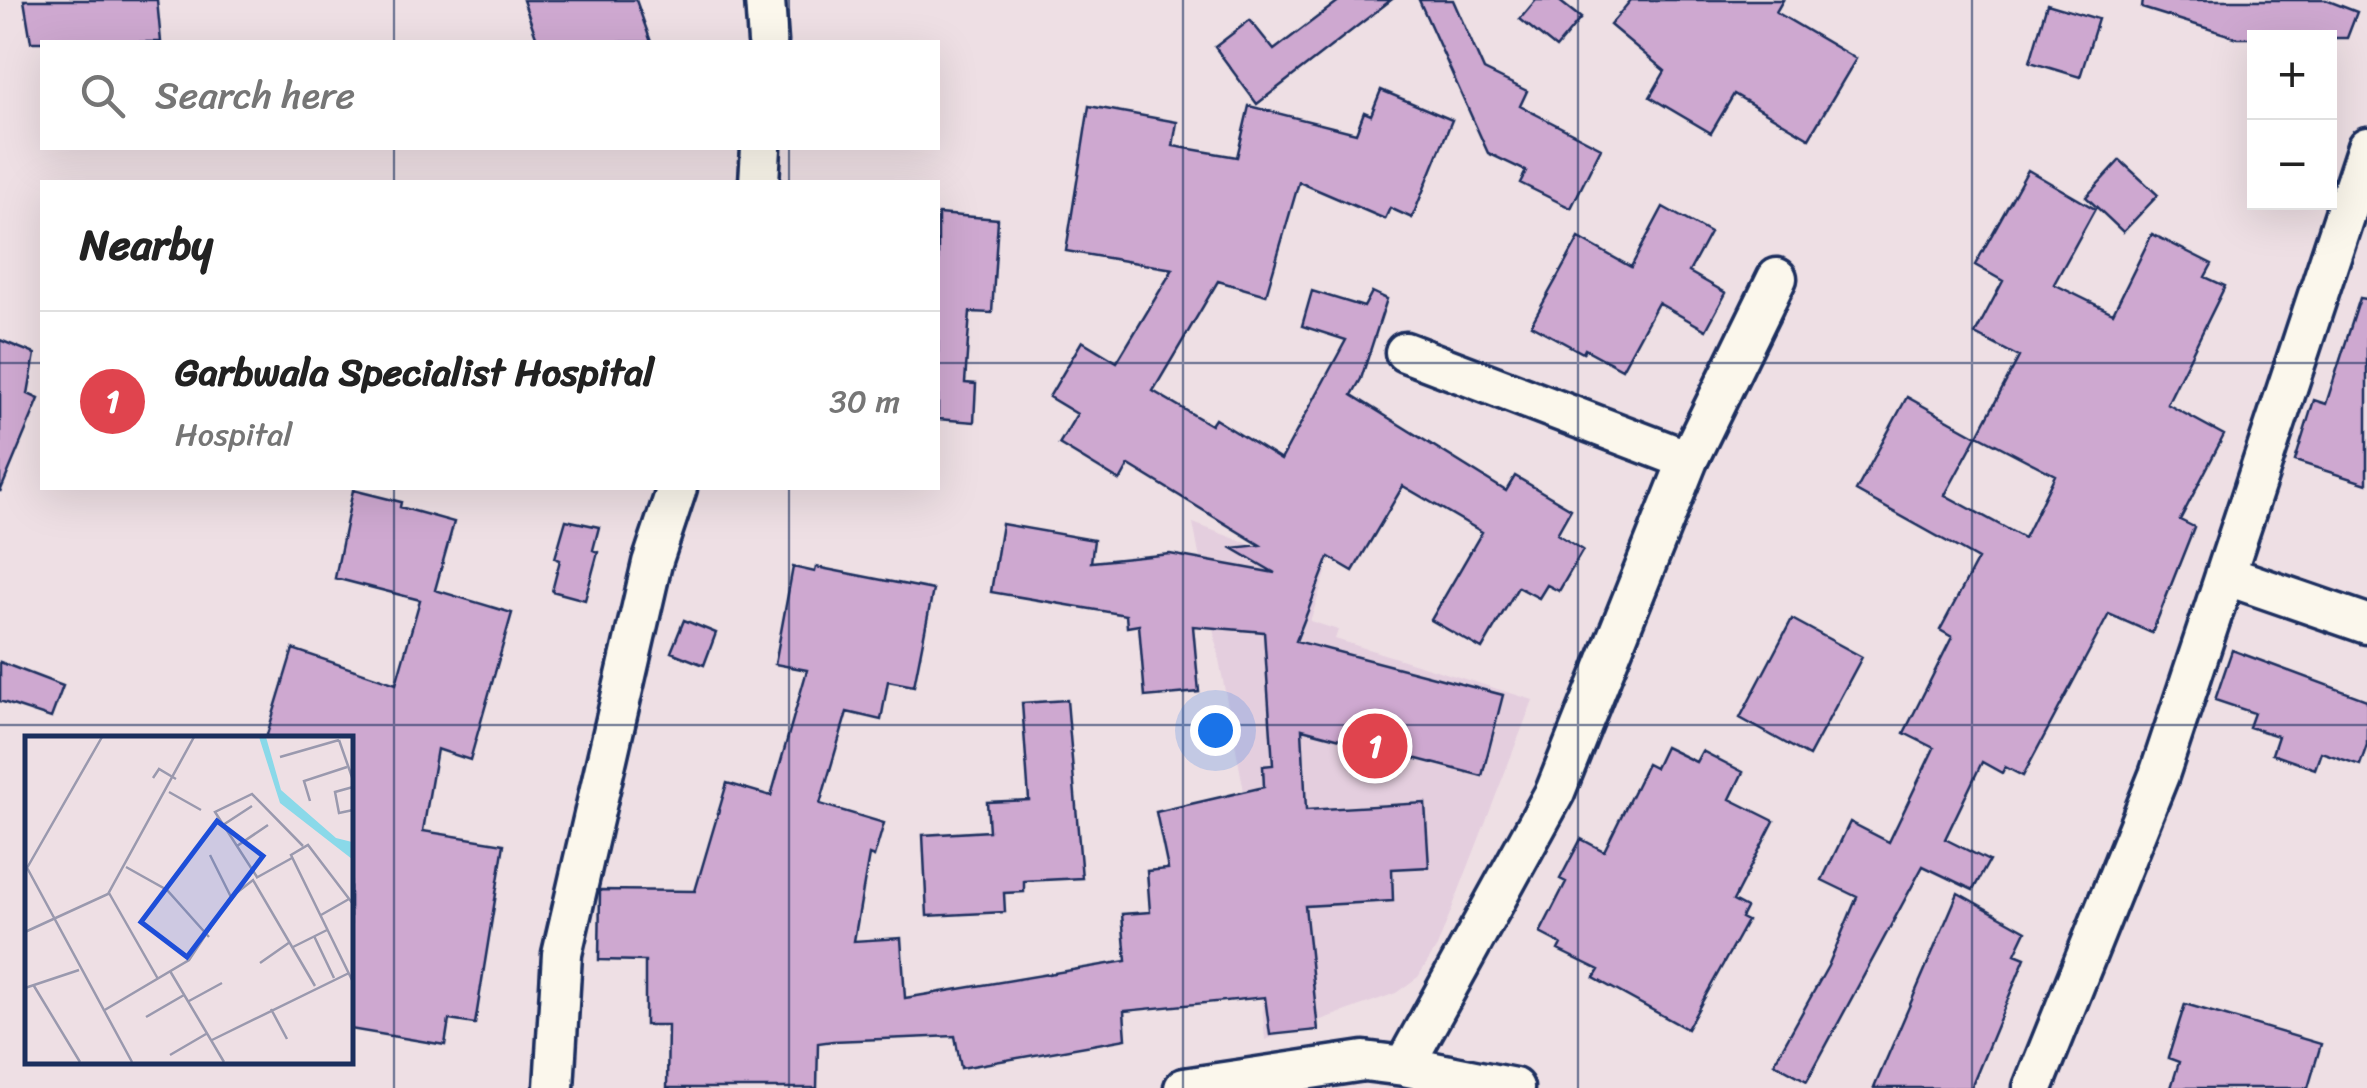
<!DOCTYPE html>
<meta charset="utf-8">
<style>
body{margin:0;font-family:Sriracha,sans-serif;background:#f6f6f6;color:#222}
.controls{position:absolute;right:30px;top:30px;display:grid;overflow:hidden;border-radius:0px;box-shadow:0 10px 40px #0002}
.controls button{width:90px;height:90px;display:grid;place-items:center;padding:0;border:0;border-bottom:2px solid #e0e0e0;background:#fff;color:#222;font:50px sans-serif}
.you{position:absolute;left:1215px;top:730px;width:35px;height:35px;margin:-25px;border:8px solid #fff;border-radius:50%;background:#1a73e8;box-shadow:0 0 0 15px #1a73e833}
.badge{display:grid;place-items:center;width:65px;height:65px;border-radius:50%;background:#ea580c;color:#fff;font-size:32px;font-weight:700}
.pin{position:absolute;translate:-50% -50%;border:5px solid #fff;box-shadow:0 2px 10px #0006}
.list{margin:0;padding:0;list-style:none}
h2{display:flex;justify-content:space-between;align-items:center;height:130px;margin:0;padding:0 40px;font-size:42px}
h2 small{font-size:32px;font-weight:400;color:#767676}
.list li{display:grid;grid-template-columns:65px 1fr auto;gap:30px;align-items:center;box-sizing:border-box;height:180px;padding:0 40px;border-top:2px solid #e0e0e0}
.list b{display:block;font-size:38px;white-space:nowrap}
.list p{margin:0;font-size:32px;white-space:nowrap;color:#767676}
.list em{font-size:32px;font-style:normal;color:#767676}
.icon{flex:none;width:55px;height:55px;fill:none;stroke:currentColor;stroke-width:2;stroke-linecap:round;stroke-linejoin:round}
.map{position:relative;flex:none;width:2367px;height:1088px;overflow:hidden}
.search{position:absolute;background:#fff;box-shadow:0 10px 40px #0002;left:40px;top:40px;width:900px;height:110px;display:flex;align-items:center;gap:25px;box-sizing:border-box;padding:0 35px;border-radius:0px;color:#767676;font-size:38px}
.panel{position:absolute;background:#fff;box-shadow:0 10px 40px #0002;left:40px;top:180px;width:900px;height:310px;border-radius:0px}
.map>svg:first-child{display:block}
.built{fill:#e4cede}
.building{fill:#cea8d0;stroke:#1b2f5e;stroke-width:2.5}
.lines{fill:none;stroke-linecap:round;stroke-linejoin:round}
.street-casing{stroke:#1b2f5e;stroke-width:45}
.street{stroke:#fbf7ec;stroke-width:38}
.grid{fill:none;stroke:#1b2f5e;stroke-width:2.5;stroke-opacity:0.55}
.inset-road{fill:none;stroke:#9a99ae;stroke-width:2.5}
.view{fill:#1d4ed8;fill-opacity:0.15;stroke:#1d4ed8;stroke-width:5}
.inset-edge{fill:none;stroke:#1b2f5e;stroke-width:5}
</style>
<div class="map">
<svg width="2367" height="1088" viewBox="0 0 2367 1088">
<rect width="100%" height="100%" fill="#eedfe4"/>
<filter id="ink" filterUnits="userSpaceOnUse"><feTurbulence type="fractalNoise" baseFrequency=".01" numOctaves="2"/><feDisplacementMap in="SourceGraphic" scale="20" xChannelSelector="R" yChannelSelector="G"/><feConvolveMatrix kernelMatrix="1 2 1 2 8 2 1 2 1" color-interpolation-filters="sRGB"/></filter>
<g filter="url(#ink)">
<path class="built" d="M 1193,523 L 1326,573 L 1310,621 L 1338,630 L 1335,639 L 1533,700 L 1437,947 L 1418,977 L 1396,993 L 1265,1040 L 1244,791 Z"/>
<path class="building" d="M 24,0 L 157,0 L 161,42 L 31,42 Z
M 523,0 L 636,0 L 651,42 L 538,42 Z
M 1340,0 L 1391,0 L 1257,104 L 1215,47 L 1250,20 L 1274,50 Z
M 1419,0 L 1453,0 L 1484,70 L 1527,91 L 1520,106 L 1601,148 L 1571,208 L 1520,183 L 1526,171 L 1488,153 Z
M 1536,0 L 1558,0 L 1581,18 L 1556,48 L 1520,19 Z
M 1631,0 L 1783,0 L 1776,12 L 1856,59 L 1809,138 L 1734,94 L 1711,133 L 1650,97 L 1665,71 L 1610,25 Z
M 2143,0 L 2326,0 L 2357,12 L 2347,38 L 2238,38 L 2142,8 Z
M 2047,4 L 2098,19 L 2080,77 L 2030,62 Z
M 1381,90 L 1452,120 L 1412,218 L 1390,208 L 1385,219 L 1299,182 L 1266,295 L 1218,281 L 1153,391 L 1211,425 L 1215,419 L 1281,460 L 1346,340 L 1302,326 L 1312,291 L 1364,307 L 1372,292 L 1387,299 L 1361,379 L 1352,395 L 1506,491 L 1515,476 L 1571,509 L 1557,534 L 1583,550 L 1559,591 L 1547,585 L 1539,598 L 1518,587 L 1482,649 L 1431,620 L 1482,532 L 1403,486 L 1353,571 L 1329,557 L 1296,641 L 1503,695 L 1482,776 L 1302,729 L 1306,810 L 1425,803 L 1429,867 L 1392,869 L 1393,901 L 1305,906 L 1318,1030 L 1270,1035 L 1265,997 L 1124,1011 L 1126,1039 L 961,1068 L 955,1036 L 833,1041 L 818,1043 L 817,1088 L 667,1088 L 668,1025 L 645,1025 L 645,961 L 599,960 L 600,890 L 695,891 L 727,783 L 771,796 L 807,670 L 775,664 L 793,567 L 815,572 L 816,567 L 933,590 L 914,686 L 888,681 L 881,720 L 847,712 L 820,804 L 884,823 L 874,857 L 869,855 L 854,941 L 901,938 L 905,998 L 1126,961 L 1122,914 L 1150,912 L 1147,871 L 1168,869 L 1156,812 L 1264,787 L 1263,766 L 1273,765 L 1264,632 L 1193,626 L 1199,692 L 1145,697 L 1139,625 L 1127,627 L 1126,615 L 991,592 L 1002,524 L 1094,540 L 1091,562 L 1170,554 L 1275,573 L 1232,548 L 1260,545 L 1129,465 L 1120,481 L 1059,444 L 1077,414 L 1049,397 L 1082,341 L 1117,362 L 1173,269 L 1066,251 L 1089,106 L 1177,122 L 1173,146 L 1237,157 L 1249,106 L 1356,133 L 1364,112 L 1371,115 Z
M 2120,160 L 2158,195 L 2123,232 L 2086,197 Z
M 2028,170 L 2095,209 L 2054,284 L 2113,313 L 2152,234 L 2212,264 L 2205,277 L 2225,286 L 2167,404 L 2224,435 L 2180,520 L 2194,527 L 2152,633 L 2109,614 L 2023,776 L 2005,767 L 2002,773 L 1982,762 L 1945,839 L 1989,861 L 1973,890 L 1923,866 L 1807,1081 L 1774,1063 L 1828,966 L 1857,897 L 1822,880 L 1850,822 L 1889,842 L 1934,748 L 1904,733 L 1952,637 L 1940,630 L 1978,559 L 1856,491 L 1907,397 L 1977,436 L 1945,495 L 2024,538 L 2055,475 L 1978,435 L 2019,357 L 1975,334 L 2003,281 L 1975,265 Z
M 1663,207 L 1710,233 L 1689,272 L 1726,293 L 1706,330 L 1658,303 L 1622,369 L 1585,349 L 1583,353 L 1531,325 L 1579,238 L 1631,267 Z
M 938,214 L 998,219 L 992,313 L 970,312 L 965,383 L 976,384 L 974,422 L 938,419 Z
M 2360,298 L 2367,299 L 2367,484 L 2295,461 L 2314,400 L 2326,404 Z
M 0,340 L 35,354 L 28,394 L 39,399 L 0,492 Z
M 353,490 L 401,502 L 400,507 L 454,522 L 435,590 L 512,613 L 470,760 L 437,749 L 423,831 L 504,844 L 475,1024 L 449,1020 L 445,1045 L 350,1029 L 350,738 L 266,738 L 293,649 L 396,684 L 420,600 L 335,578 Z
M 566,520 L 599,527 L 593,550 L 598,552 L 585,600 L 552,591 L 560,560 L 555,558 Z
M 1792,619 L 1862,657 L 1809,756 L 1740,718 Z
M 684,620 L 716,633 L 704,665 L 671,652 Z
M 2232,650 L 2367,700 L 2367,745 L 2360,765 L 2321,752 L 2315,769 L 2272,754 L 2278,736 L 2249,727 L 2254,713 L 2215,700 Z
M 0,662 L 63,686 L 51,718 L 0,701 Z
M 1067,700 L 1082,878 L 1024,881 L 1024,892 L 1004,893 L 1005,912 L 927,916 L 923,835 L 989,831 L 987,802 L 1029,800 L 1022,703 Z
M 1665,747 L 1696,762 L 1702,751 L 1743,772 L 1730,799 L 1774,821 L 1733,901 L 1746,908 L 1741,918 L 1747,921 L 1687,1029 L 1594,978 L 1599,970 L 1558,950 L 1561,944 L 1540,933 L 1566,882 L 1560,879 L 1581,839 L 1604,851 L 1647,764 L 1655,768 Z
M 1958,893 L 2026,931 L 2015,954 L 2025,958 L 1971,1088 L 1874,1088 Z
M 2185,1004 L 2321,1044 L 2308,1088 L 2171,1088 L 2179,1062 L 2168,1058 Z"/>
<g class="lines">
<defs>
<path id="street" d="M 765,0 L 768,42
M 759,182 L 761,148
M 1405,352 L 1688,460
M 2225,575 L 2367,624
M 1404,1066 L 1555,792 L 1688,460 L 1777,278
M 554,1088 L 562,954 L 652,563 L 677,488
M 1184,1088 L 1364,1061 L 1404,1066 L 1514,1088
M 2033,1088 L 2159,775 L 2367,147"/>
</defs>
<use href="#street" class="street-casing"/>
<use href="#street" class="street"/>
</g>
</g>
<path class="grid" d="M 394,0 L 394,42M 789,0 L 789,42M 1183,0 L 1183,1088M 1578,0 L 1578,1088M 1972,0 L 1972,1088M 394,148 L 394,182M 789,148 L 789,182M 0,363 L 42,363M 938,363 L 2367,363M 394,488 L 394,1088M 789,488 L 789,1088M 0,725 L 2367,725"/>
<g transform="translate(25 736)">
<rect width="328" height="328" fill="#eedfe4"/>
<path d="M 234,1 L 241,1 L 256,54 L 311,102 L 327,106 L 327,123 L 255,67 Z" fill="#8ad9e9"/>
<path class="inset-road" d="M 314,4 L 328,44M 255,21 L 314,4M 128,42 L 134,33 L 151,43M 328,51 L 310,56 L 314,77 L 328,74M 144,56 L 176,74M 285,65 L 279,45 L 322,31M 198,89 L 227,70M 212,110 L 243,89M 185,119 L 206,161M 0,128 L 107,326M 101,131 L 142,154 L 184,201M 2,132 L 77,1M 232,141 L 190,76 L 227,58 L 278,110M 231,142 L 267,122M 84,157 L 133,243M 328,168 L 283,109 L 266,119 L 328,246M 296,179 L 324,163M 0,196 L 83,158 L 169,1M 289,200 L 309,242M 268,211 L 302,194M 235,227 L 265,206M 145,235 L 199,326M 9,250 L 55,326M 0,252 L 54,234M 164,265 L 197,247M 246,273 L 262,303M 78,275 L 164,224 L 205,162 L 228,144 L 290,250M 121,281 L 159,259M 187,304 L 324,237M 145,319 L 181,298"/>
<path class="view" d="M 192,85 L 238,120 L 162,221 L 116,186 Z"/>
<rect width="328" height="328" class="inset-edge"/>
</g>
</svg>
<div class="controls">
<button>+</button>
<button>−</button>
</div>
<div class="you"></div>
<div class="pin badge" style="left:1375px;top:746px;background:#e0444e">1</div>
<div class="search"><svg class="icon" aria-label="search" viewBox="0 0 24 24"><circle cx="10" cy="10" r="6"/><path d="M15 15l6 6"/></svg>Search here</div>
<section class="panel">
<h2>Nearby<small></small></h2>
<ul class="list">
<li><span class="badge" style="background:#e0444e">1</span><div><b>Garbwala Specialist Hospital</b><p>Hospital</p></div><em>30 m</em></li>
</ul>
</section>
</div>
